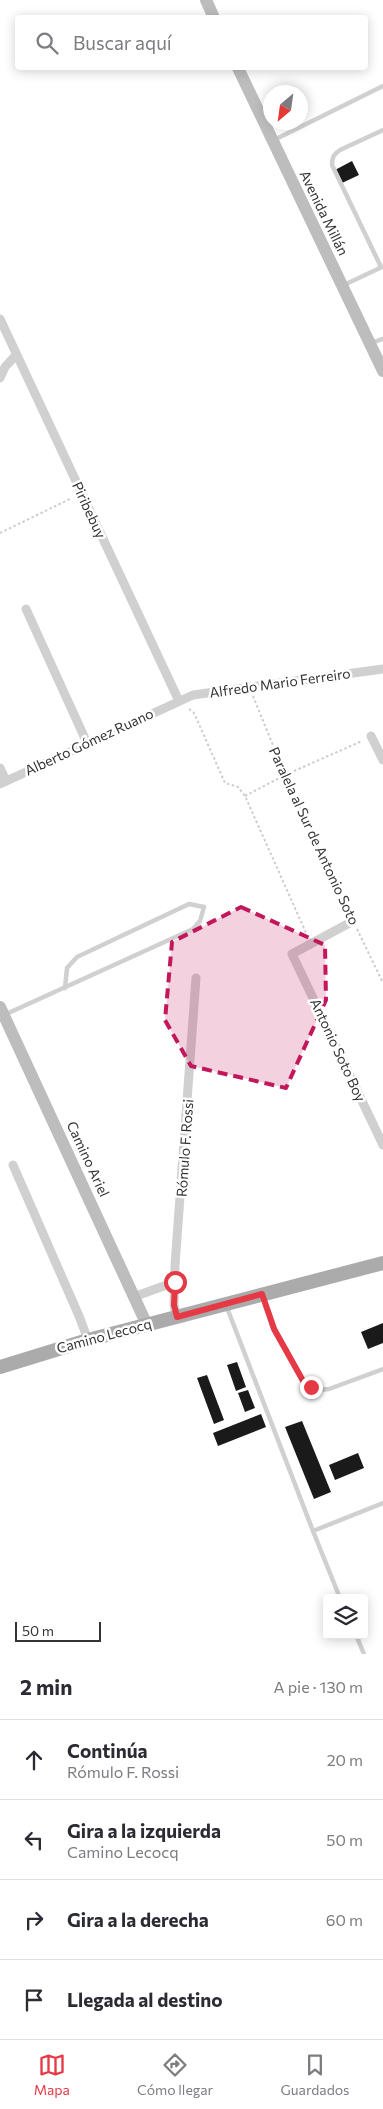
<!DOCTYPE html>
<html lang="es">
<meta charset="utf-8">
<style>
body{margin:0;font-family:Commissioner,sans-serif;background:#f7f7f7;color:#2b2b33}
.controls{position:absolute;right:15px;bottom:15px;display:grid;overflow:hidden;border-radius:5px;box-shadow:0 2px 12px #0003}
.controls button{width:45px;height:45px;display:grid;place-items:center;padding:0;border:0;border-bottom:1px solid #e1e1e2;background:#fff;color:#2b2b33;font:25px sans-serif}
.compass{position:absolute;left:263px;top:85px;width:45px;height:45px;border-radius:50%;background:#fff;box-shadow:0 2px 12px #0003;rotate:209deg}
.scale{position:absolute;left:15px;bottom:12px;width:86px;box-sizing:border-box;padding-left:5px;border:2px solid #333;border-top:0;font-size:14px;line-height:18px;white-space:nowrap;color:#333;-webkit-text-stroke:4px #fff;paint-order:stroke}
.stop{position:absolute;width:15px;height:15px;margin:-11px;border:4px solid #e63946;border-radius:50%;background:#fff}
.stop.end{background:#e63946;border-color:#fff;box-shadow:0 1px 5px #0008}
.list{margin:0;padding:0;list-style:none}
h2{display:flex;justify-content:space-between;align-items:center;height:65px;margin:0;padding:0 20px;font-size:21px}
h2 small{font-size:16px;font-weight:400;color:#7c7c81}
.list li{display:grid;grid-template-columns:32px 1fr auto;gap:15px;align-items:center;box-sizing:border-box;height:80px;padding:0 20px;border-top:1px solid #e1e1e2}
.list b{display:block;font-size:19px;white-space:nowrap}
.list p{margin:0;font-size:16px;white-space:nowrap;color:#7c7c81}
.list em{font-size:16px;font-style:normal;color:#7c7c81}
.icon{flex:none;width:28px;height:28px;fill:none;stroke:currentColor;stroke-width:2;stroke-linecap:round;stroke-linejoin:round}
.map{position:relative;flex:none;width:383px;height:1654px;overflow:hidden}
.search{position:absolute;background:#fff;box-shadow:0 2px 12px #0003;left:15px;right:15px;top:15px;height:55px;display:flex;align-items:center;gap:12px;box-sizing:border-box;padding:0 18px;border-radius:5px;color:#7c7c81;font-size:19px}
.sheet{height:385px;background:#fff}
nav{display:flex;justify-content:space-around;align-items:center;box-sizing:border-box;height:70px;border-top:1px solid #e1e1e2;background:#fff;font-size:14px;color:#7c7c81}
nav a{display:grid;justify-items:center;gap:2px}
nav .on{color:#e63946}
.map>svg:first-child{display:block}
.building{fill:#1a1a1a}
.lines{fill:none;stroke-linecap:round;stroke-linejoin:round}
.path{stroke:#cdcdcd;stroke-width:2;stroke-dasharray:2.5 2.5;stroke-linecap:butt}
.lane{stroke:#d0d0d0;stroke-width:4.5}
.street{stroke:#d0d0d0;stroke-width:9}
.secondary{stroke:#bdbdbd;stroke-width:12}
.primary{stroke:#ababab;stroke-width:14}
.route{stroke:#e63946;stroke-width:6}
.marked{fill:#c2185b;fill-opacity:0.2;stroke:#c2185b;stroke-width:4;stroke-dasharray:10 6;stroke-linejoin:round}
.labels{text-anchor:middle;stroke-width:5;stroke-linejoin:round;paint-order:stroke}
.street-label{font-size:14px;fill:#333;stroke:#fff}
</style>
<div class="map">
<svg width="383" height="1654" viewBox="0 0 383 1654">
<rect width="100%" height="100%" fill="#fff"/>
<path class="building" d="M 352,161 L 359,175 L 342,183 L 335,170 Z
M 383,1323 L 383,1343 L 368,1349 L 361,1332 Z
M 237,1362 L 246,1387 L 236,1391 L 227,1365 Z
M 207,1375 L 224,1420 L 214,1424 L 197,1378 Z
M 248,1390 L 255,1408 L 245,1412 L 238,1393 Z
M 261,1414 L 266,1427 L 218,1446 L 213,1433 Z
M 302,1421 L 331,1492 L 314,1499 L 285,1427 Z
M 358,1453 L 364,1468 L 335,1480 L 329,1465 Z"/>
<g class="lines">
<path class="path" d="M 0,533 L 72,498
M 253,696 L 285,775 L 348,911
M 189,709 L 194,713 L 225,783 L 238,787 L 245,796 L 307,935
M 245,796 L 285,775 L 362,741
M 357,929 L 383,983"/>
<path class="lane" d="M 274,140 L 383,86
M 381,267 L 332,165 C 332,157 334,154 340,150 L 383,130
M 344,285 L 382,267
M 371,343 L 383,339
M 4,1015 L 193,929 L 200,921 L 204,907 L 189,904 L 77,957 L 67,968 L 65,988
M 264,1298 L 275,1329 L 305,1384 L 318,1390 L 329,1389 L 383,1369
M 226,1305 L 313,1531 L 340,1598
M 313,1531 L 383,1503
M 356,1635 L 364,1654"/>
<path class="street" d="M 0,319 L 179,701
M 0,378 L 5,367 L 16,355
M 26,609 L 87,743
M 371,736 L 383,760
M 0,768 L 6,781
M 0,784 L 193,695 L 383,669
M 353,921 L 292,954 L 383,1145
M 13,1165 L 79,1316 L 88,1340
M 136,1296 L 175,1282
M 177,1317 L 174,1305 L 175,1265 L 196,978"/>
<path class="secondary" d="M 206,0 L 214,18
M 238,68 L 383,371
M 0,1007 L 147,1325"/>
<path class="primary" d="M 0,1367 L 88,1340 L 383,1263"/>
</g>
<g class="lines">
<path class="route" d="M 175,1282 L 174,1305 L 177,1317 L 262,1294 L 274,1329 L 302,1379 L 305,1384 L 311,1387"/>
</g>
<path class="marked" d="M 241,907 L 325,945 L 326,1000 L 286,1088 L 191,1066 L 165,1020 L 172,942 Z"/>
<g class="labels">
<g class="street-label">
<text transform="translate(324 213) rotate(64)" y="5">Avenida Millán</text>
<text transform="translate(89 510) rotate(65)" y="5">Piribebuy</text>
<text transform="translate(280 683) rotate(-8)" y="5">Alfredo Mario Ferreiro</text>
<text transform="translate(89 742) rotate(-25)" y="5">Alberto Gómez Ruano</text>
<text transform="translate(314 836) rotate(65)" y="5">Paralela al Sur de Antonio Soto</text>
<text transform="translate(338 1050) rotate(65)" y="5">Antonio Soto Boy</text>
<text transform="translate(185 1148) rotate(-86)" y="5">Rómulo F. Rossi</text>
<text transform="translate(88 1159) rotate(65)" y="5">Camino Ariel</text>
<text transform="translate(104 1336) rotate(-15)" y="5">Camino Lecocq</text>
</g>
</g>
</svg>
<div class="controls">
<button><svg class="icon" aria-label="layers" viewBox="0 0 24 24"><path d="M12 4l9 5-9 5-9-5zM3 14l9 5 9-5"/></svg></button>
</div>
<svg class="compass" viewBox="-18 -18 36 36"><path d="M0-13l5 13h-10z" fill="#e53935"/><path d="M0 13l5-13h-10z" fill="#7c7c81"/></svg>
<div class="scale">50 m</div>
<div class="stop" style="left:175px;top:1282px"></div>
<div class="stop end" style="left:311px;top:1387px"></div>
<div class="search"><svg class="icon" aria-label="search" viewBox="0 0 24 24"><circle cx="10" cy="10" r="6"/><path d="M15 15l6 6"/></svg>Buscar aquí</div>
</div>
<section class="sheet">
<h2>2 min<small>A pie · 130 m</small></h2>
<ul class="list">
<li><svg class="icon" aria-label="ahead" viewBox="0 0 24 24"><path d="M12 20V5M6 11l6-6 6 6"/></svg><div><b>Continúa</b><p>Rómulo F. Rossi</p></div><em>20 m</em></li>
<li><svg class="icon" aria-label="left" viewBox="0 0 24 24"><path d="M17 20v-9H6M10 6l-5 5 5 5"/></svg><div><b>Gira a la izquierda</b><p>Camino Lecocq</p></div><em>50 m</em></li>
<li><svg class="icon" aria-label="right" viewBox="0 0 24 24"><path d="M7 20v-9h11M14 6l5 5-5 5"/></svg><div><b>Gira a la derecha</b></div><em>60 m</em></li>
<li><svg class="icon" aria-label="arrive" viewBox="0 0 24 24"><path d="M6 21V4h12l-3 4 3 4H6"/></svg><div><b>Llegada al destino</b></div></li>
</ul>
</section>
<nav>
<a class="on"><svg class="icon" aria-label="map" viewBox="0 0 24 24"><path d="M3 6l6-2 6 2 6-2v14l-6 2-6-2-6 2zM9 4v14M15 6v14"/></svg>Mapa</a>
<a><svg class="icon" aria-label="directions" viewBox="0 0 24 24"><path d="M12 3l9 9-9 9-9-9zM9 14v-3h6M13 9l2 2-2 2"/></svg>Cómo llegar</a>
<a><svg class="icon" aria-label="saved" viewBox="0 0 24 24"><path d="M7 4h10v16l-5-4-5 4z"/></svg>Guardados</a>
</nav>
